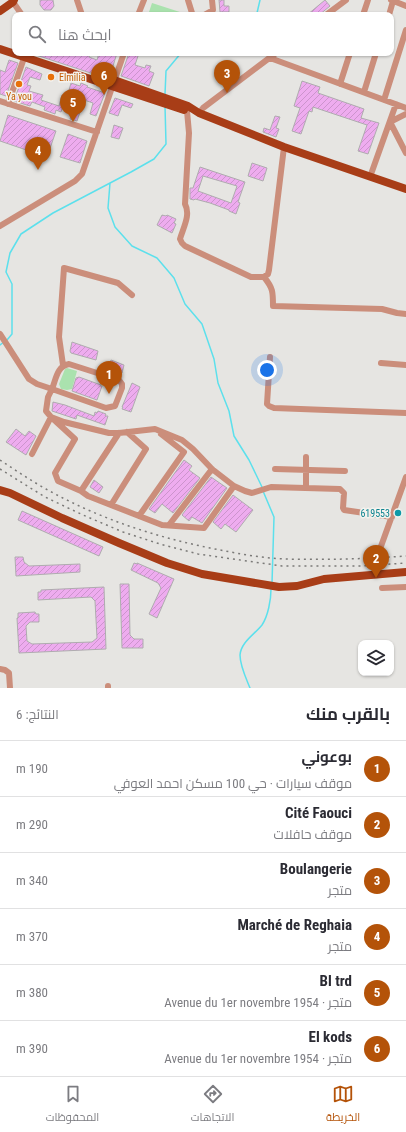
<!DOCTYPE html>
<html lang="ar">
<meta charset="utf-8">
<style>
body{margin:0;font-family:"Roboto Condensed",Cairo,sans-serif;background:#f7f7f7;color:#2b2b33;direction:rtl}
.controls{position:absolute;right:12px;bottom:12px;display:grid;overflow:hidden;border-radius:8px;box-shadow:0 1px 3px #0004}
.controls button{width:36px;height:36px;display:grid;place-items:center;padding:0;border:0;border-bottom:1px solid #e1e1e2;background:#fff;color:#2b2b33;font:20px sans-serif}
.you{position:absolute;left:267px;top:370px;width:14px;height:14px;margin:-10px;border:3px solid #fff;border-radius:50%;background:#1a73e8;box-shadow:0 0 0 6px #1a73e833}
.badge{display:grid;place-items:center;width:26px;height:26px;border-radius:50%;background:#b45309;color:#fff;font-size:13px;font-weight:700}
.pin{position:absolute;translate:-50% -33px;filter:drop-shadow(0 1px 2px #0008)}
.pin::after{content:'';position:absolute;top:21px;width:14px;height:12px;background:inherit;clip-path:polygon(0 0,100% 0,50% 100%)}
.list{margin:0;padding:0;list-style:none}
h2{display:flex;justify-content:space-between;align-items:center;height:52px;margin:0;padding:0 16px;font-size:17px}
h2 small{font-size:13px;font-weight:400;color:#7c7c81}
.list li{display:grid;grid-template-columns:26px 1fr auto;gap:12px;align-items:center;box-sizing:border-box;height:56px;padding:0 16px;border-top:1px solid #e1e1e2}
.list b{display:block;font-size:15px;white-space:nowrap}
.list p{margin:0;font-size:13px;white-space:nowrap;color:#7c7c81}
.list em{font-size:13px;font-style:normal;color:#7c7c81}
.icon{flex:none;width:22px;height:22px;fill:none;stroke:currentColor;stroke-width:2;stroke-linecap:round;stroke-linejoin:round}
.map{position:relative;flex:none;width:406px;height:688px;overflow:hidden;direction:ltr}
.search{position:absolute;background:#fff;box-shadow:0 1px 3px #0004;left:12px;right:12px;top:12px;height:44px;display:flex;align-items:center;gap:10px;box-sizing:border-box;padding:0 14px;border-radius:8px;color:#7c7c81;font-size:15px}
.sheet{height:388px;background:#fff}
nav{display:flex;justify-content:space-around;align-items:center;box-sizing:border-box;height:56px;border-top:1px solid #e1e1e2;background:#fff;font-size:11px;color:#7c7c81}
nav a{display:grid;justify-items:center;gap:2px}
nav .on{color:#b45309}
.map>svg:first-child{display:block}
.garden{fill:#aae2ae}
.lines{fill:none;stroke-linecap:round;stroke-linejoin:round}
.stream{stroke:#5ce0ec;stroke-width:1.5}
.building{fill:url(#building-hatch);stroke:#afacaf;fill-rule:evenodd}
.minor{stroke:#cb8e7b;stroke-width:6}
.major{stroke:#a83d17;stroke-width:8}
.rail{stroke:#7b7a78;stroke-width:1.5;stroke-dasharray:2 4;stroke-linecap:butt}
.food-dot{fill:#e8710a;stroke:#f4f3ef;stroke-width:1.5}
.culture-dot{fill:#0f9aa8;stroke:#f4f3ef;stroke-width:1.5}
.labels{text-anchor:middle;stroke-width:3;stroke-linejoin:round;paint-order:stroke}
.food-label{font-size:10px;fill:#c56008;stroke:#f4f3ef;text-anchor:start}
.culture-label{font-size:10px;fill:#0d838f;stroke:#f4f3ef;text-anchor:end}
</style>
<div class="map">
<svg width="406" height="688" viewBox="0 0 406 688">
<defs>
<pattern id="building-hatch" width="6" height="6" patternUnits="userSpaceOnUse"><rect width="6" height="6" fill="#eeacef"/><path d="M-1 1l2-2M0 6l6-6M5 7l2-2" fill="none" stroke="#cc94cd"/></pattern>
</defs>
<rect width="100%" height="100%" fill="#e6e5e2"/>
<path class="garden" d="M 152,3 L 183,13 L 182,15 L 148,15 Z
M 67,368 L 77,371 L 72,389 L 67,390 L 61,389 L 59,384 L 65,369 Z"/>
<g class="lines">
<path class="stream" d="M 251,15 L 257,13 L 260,0
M 165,94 L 166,71 L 181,53
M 110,183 L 108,208 L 115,227 L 132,246 L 157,258 L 174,278 L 185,304 L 202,324 L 214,359 L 218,383 L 229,411 L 234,436 L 249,460 L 262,487
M 7,340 L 12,334 L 12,284 L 6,272 L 10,253 L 21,234 L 53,213 L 131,172 L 154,159 L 166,144 L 165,106
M 0,345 L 4,342
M 263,491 L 274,517 L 272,583
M 250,688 C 246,678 240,666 240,655 C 241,642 255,634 262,625 C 268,616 271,600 271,589"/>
</g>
<path class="building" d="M 40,0 L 53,0 L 54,6 L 51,10 L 44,10 L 40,5 Z
M 219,0 L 224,0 L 224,6 L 229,6 L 229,12 L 220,12 Z
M 325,0 L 330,6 L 319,15 L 307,15 Z
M 30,53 L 90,53 L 89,57 L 97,60 L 99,53 L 117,53 L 109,79 Z
M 129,53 L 139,53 L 135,65 L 145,68 L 146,65 L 151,66 L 149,71 L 154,73 L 149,86 L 121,76 Z
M 9,60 L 18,63 L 6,96 L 0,94 L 0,70 L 5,72 Z
M 26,67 L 42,74 L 40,80 L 30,77 L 27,85 L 31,86 L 29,91 L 43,95 L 41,100 L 59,106 L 62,95 L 66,97 L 61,112 L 56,110 L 55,114 L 44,110 L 45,107 L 32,102 L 30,106 L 14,101 Z
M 302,81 L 320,87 L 318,93 L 364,109 L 361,118 L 379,123 L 368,154 L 358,151 L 367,125 L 313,107 L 312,112 L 309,111 L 301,134 L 292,131 L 300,108 L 294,106 Z
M 71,83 L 80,86 L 81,83 L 88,86 L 87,87 L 105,93 L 96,116 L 90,114 L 93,103 L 84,100 L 77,121 L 70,119 L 72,114 L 74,114 L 80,96 L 77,95 L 78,93 L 69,90 Z
M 115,98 L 133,104 L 131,108 L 122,105 L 118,116 L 109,113 Z
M 8,115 L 56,131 L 47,157 L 0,141 Z
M 275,116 L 280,117 L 276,128 L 279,129 L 276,137 L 263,132 L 264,128 L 270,130 Z
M 114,125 L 123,128 L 119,139 L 111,137 Z
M 68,134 L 87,141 L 80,163 L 60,157 Z
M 252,163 L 267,168 L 263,181 L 248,176 Z
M 200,167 L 245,182 L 238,202 L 240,203 L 236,214 L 229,211 L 229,210 L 210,203 L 195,199 L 194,200 L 190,199 L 190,188 L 193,188 ZM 203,176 L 237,186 L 231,203 L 198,191 Z
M 162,215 L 166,216 L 167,215 L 176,219 L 174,223 L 176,224 L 172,233 L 157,225 Z
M 72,342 L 98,351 L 96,360 L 71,353 L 70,351 Z
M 111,360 L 124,365 L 122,373 L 119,372 L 119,373 L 111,371 L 111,370 L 108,369 Z
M 79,377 L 101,385 L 100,386 L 102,386 L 97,400 L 72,391 L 76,378 Z
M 132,383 L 140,387 L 131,412 L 122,409 L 123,407 L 122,407 Z
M 53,402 L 65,405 L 94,416 L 95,412 L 97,413 L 98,411 L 106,414 L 105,416 L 108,416 L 105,425 L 77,415 L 76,419 L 52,411 Z
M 16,429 L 25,436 L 29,431 L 36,436 L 26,455 L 6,442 Z
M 184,460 L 192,466 L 189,470 L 200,478 L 173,513 L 162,504 L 155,513 L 149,509 Z
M 211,477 L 227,488 L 202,523 L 192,517 L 189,521 L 182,515 Z
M 94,480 L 103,487 L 99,493 L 90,487 Z
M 233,495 L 253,510 L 236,532 L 225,524 L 221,529 L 213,522 Z
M 22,511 L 103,547 L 99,556 L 18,520 Z
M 15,557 L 23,557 L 24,562 L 29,566 L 80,564 L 80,572 L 16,576 Z
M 134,563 L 137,564 L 137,563 L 174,579 L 157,618 L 149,614 L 161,588 L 158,583 L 131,570 Z
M 120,584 L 129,584 L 130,635 L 134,639 L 143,639 L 143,648 L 122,648 Z
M 104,587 L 106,649 L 19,653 L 17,618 L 18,618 L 18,613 L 35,612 L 36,614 L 39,614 L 39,622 L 30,622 L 26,626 L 27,641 L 32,644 L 92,642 L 97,638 L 95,601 L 91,597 L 38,600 L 38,592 L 41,592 L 41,590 Z"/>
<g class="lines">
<path class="minor" d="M 77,0 L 82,15
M 188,0 L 192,13 L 193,15
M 391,0 L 406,6
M 13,2 L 22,15
M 138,15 L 144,0
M 204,15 L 213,10 L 212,0
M 326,15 L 346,0
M 363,15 L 368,0
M 389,15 L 393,1
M 270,58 L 406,108
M 340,84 L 350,53
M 364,92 L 376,53
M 384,100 L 406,30
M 0,101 L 97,132
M 8,104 L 24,58
M 187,111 L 189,133 L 185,204 C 191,215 183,228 180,239 L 182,243 L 185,246 L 251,277 L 264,277 L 268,274 L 269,270 L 284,147
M 199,113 L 203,108 L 276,53
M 406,114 L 390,122 L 406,153
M 370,177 L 396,104
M 0,226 L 75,181 L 82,174 L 124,53
M 264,277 C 273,288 273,292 273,306 L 382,309 L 397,313 L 406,314
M 0,334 L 29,379 L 37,384 L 52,389 L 48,397 L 46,411 L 51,417 L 64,422 L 109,433 L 119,433 L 155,429 L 182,440 L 193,449 L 212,469 L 234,486 L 245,491 L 252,493 L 271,487 L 340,489 L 344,493 L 343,508 L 344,510 L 392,517
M 270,357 L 267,404 L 269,406 L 274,408 L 406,413
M 381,363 L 406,365
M 69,364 L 119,380 L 122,384 L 122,388 L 115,406 L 106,408 L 52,389 C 56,379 57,366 69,364 Z
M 63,365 L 59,337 L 64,268 L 118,283 L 132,295
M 32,454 L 51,417 L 75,439 L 55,473 L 58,481 L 81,491 L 88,496 L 162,525 L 204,528 L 234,486
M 275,469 L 345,471
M 306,487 L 306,457
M 81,491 L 119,433
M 111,505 L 146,449 L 127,432
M 139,516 L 184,452 L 161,434
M 169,525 L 212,469
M 380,549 L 406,477
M 382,588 L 406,587
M 0,669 L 5,670 L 9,673 L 10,688
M 108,686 L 108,688"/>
<path class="major" d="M 0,11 L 13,2 L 14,0
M 0,49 L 184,110
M 114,80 L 188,106 L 199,113 L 284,147 L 406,189
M 0,490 L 10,493 L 62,518 L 119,543 L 167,563 L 202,574 L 279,587 L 297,586 L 324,579 L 406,572"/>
<path class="rail" d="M 0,460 C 15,470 30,480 46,489 C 98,518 152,536 210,548 C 235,553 260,558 285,559 C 326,560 366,559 406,556
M 0,469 L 45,497 L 83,515 L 123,532 L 160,544 L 198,554 L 282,566 L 361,566 L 406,563"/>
</g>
<g class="food-dot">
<circle cx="51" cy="77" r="4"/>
<circle cx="19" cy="84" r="4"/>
</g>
<circle class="culture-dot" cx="398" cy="513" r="4"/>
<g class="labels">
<g class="food-label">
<text x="59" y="81">Elmilia</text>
<text x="19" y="100" text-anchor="middle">Ya you</text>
</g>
<g class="culture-label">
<text x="390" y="517">619553</text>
</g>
</g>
</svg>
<div class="controls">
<button><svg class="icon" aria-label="layers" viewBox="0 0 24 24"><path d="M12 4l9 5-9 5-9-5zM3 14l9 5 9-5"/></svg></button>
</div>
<div class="you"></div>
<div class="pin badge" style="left:109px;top:394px">1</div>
<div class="pin badge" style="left:376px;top:578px">2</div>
<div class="pin badge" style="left:227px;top:93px">3</div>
<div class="pin badge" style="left:38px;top:170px">4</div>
<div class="pin badge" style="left:73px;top:122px">5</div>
<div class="pin badge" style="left:104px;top:95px">6</div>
<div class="search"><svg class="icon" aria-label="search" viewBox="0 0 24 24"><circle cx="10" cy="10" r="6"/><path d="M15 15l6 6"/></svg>ابحث هنا</div>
</div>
<section class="sheet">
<h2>بالقرب منك<small>النتائج: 6</small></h2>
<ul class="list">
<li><span class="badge">1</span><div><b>بوعوني</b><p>موقف سيارات · حي 100 مسكن احمد العوفي</p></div><em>190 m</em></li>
<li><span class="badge">2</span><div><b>Cité Faouci</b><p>موقف حافلات</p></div><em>290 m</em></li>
<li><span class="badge">3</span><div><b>Boulangerie</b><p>متجر</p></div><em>340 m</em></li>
<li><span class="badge">4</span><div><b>Marché de Reghaia</b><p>متجر</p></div><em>370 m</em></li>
<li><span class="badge">5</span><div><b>Bl trd</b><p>متجر · Avenue du 1er novembre 1954</p></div><em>380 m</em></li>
<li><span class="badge">6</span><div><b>El kods</b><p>متجر · Avenue du 1er novembre 1954</p></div><em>390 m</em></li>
</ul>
</section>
<nav>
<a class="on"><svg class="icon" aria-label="map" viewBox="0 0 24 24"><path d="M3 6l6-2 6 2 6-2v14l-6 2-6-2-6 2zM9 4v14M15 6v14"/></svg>الخريطة</a>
<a><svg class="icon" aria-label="directions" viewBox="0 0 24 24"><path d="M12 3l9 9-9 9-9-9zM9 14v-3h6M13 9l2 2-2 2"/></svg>الاتجاهات</a>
<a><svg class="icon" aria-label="saved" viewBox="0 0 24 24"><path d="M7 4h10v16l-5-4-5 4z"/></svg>المحفوظات</a>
</nav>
